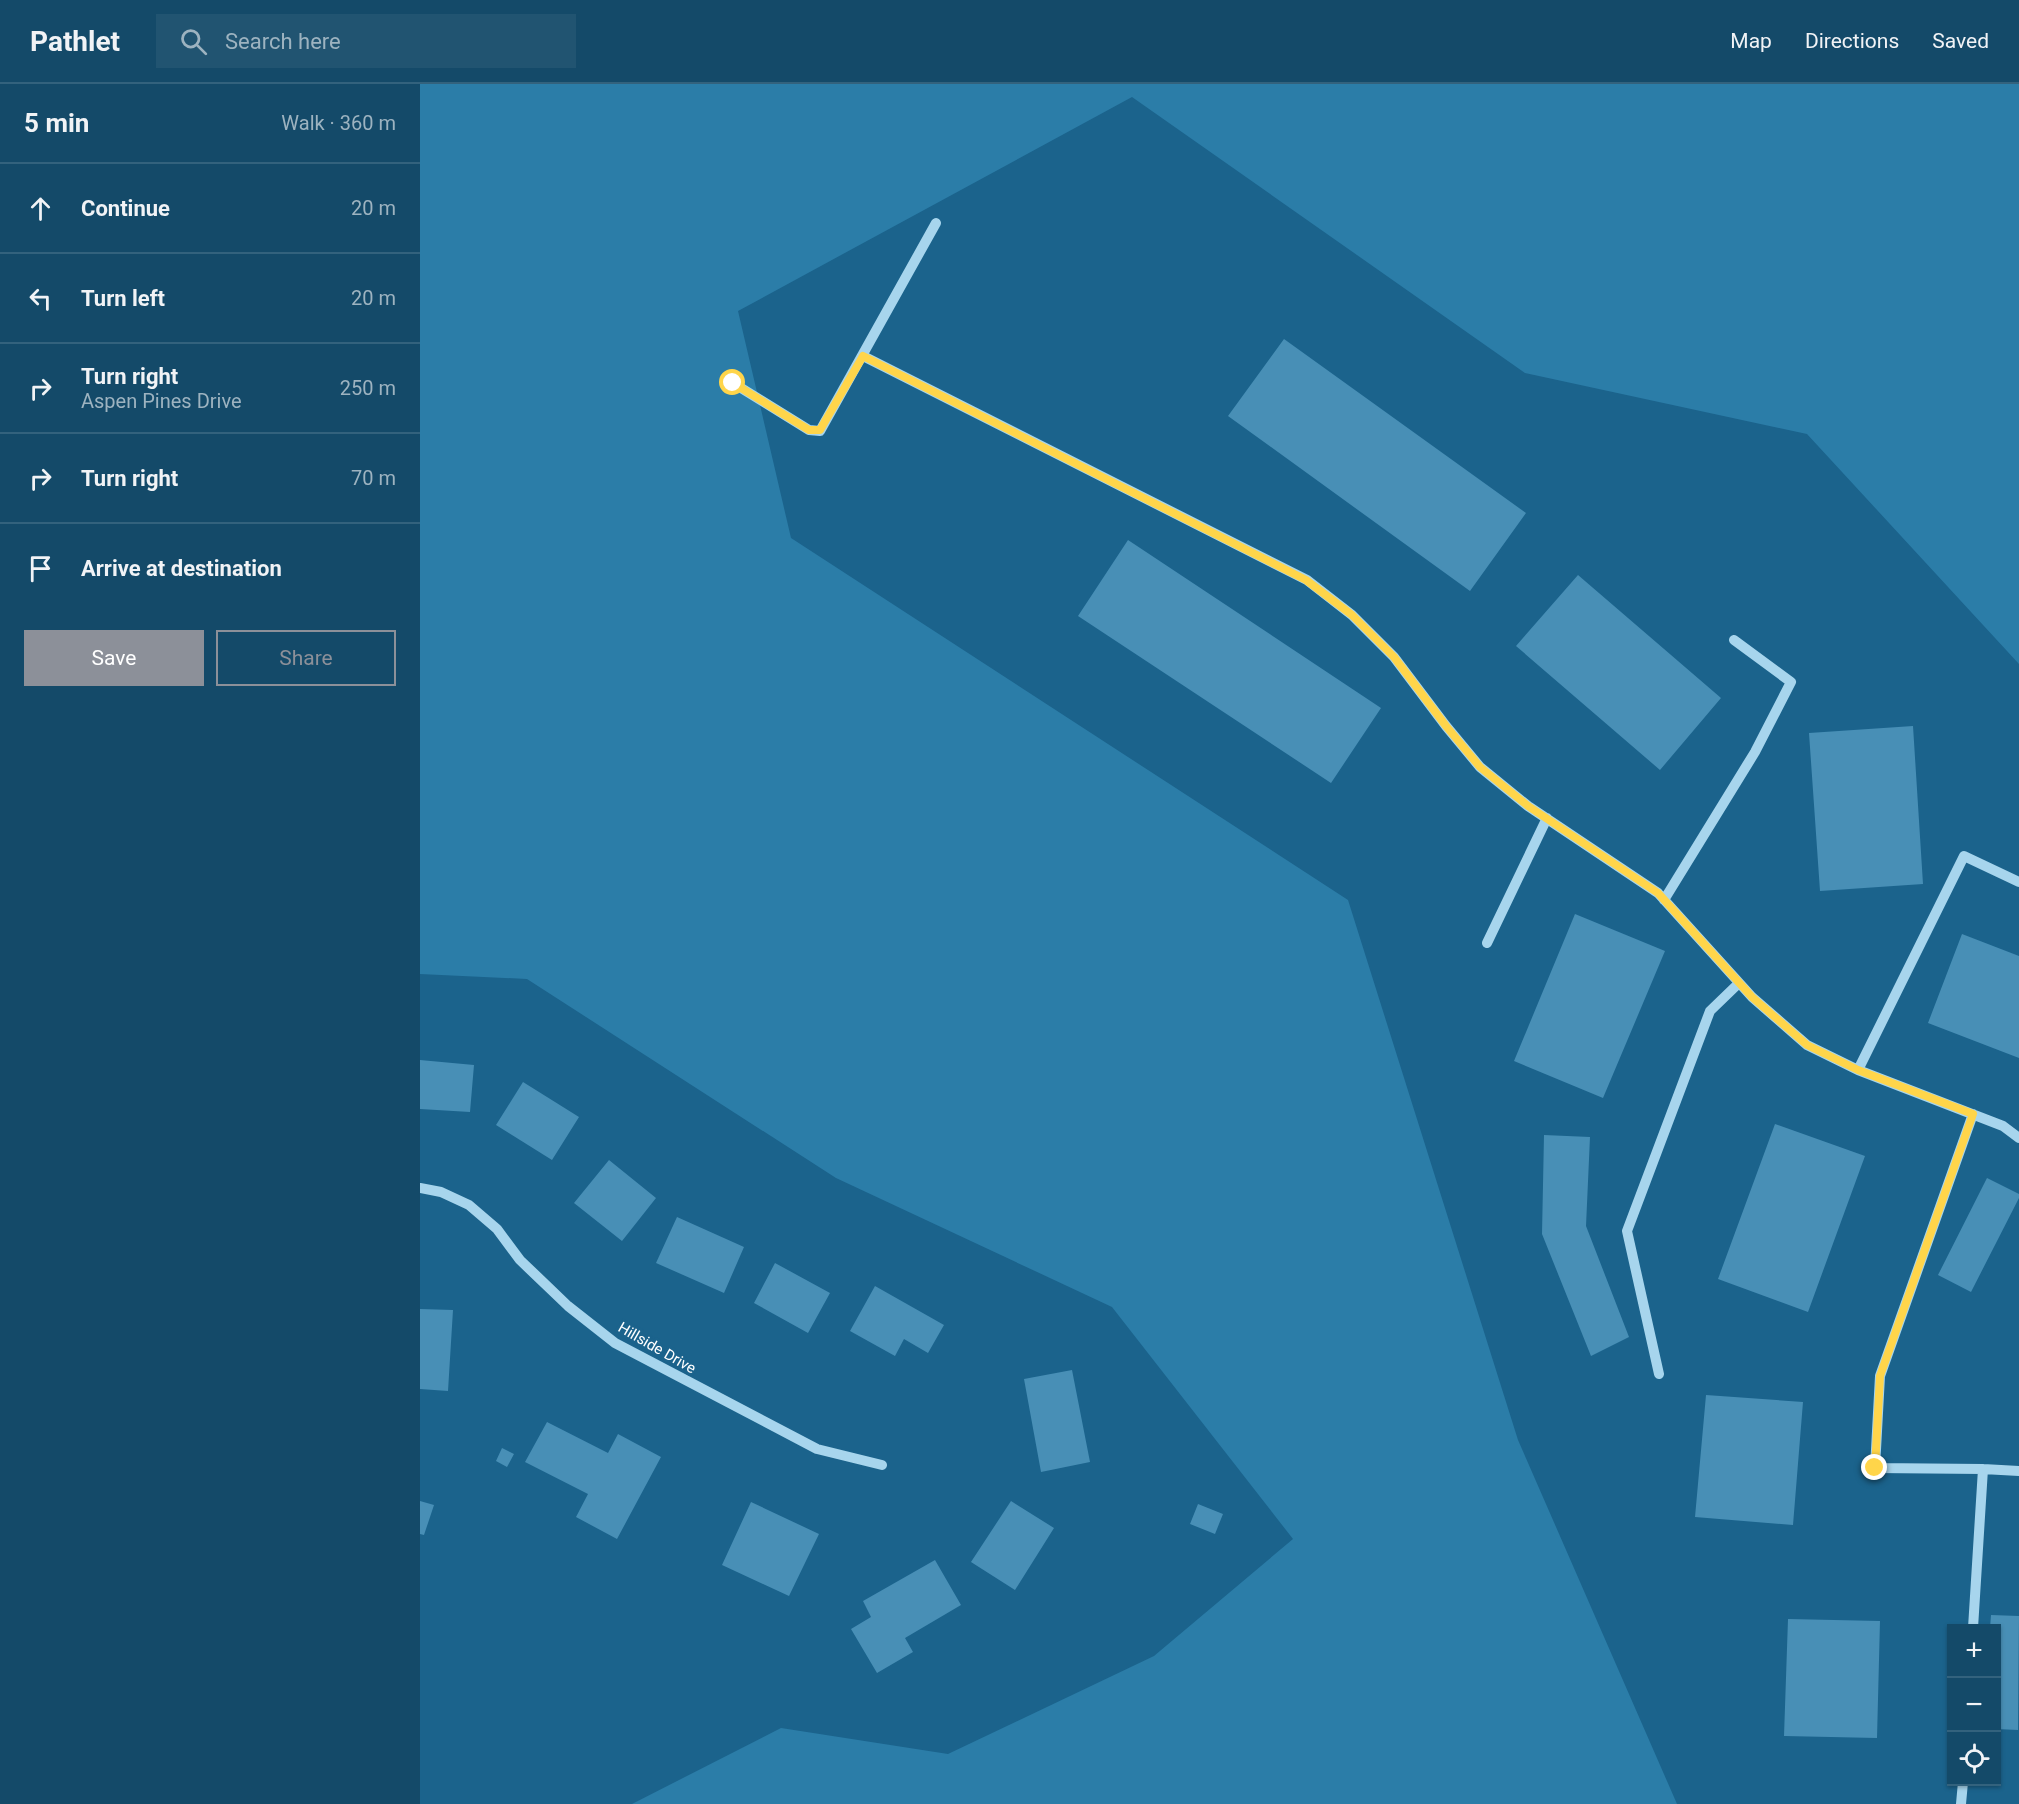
<!DOCTYPE html>
<meta charset="utf-8">
<style>
body{margin:0;font-family:Roboto,sans-serif;background:#215471;color:#f1f3f6}
.controls{position:absolute;right:18px;bottom:18px;display:grid;overflow:hidden;border-radius:0px;box-shadow:0 2px 4px #0004}
.controls button{width:54px;height:54px;display:grid;place-items:center;padding:0;border:0;border-bottom:2px solid #33627d;background:#144a69;color:#f1f3f6;font:30px sans-serif}
.stop{position:absolute;width:18px;height:18px;margin:-14px;border:4px solid #ffd54a;border-radius:50%;background:#fff}
.stop.end{background:#ffd54a;border-color:#fff;box-shadow:0 2px 6px #0008}
.list{margin:0;padding:0;list-style:none}
h2{display:flex;justify-content:space-between;align-items:center;height:78px;margin:0;padding:0 24px;font-size:26px}
h2 small{font-size:20px;font-weight:400;color:#9db3c0}
.list li{display:grid;grid-template-columns:39px 1fr auto;gap:18px;align-items:center;box-sizing:border-box;height:90px;padding:0 24px;border-top:2px solid #33627d}
.list b{display:block;font-size:22px;white-space:nowrap}
.list p{margin:0;font-size:20px;white-space:nowrap;color:#9db3c0}
.list em{font-size:20px;font-style:normal;color:#9db3c0}
.actions{display:flex;gap:12px;padding:18px 24px}
.actions a{flex:1;padding:14px 0;border:2px solid #8c9099;border-radius:0px;text-align:center;font-size:21px;color:#8c9099}
.actions .main{background:#8c9099;color:#fff}
.icon{flex:none;width:33px;height:33px;fill:none;stroke:currentColor;stroke-width:2;stroke-linecap:round;stroke-linejoin:round}
.map{position:relative;flex:none;width:1599px;height:1720px;overflow:hidden}
header{display:flex;align-items:center;gap:36px;box-sizing:border-box;height:84px;padding:0 30px;background:#144a69;border-bottom:2px solid #33627d}
header strong{font-size:28px}
nav{display:flex;gap:33px;margin-inline-start:auto;font-size:21px}
.search{width:420px;height:54px;background:#215471;display:flex;align-items:center;gap:15px;box-sizing:border-box;padding:0 21px;border-radius:0px;color:#9db3c0;font-size:22px}
main{display:flex}
aside{flex:1;background:#144a69}
.map>svg:first-child{display:block}
.green{fill:#2b7da8}
.building{fill:#488fb6}
.lines{fill:none;stroke-linecap:round;stroke-linejoin:round}
.minor{stroke:#a7d5ed;stroke-width:10}
.route{stroke:#ffd54a;stroke-width:8}
.labels{text-anchor:middle;stroke-width:6;stroke-linejoin:round;paint-order:stroke}
.street-label{font-size:15px;fill:#fff;stroke:#1b638c}
</style>
<header>
<strong>Pathlet</strong>
<div class="search"><svg class="icon" aria-label="search" viewBox="0 0 24 24"><circle cx="10" cy="10" r="6"/><path d="M15 15l6 6"/></svg>Search here</div>
<nav><a>Map</a><a>Directions</a><a>Saved</a></nav>
</header>
<main>
<aside>
<h2>5 min<small>Walk · 360 m</small></h2>
<ul class="list">
<li><svg class="icon" aria-label="ahead" viewBox="0 0 24 24"><path d="M12 20V5M6 11l6-6 6 6"/></svg><div><b>Continue</b></div><em>20 m</em></li>
<li><svg class="icon" aria-label="left" viewBox="0 0 24 24"><path d="M17 20v-9H6M10 6l-5 5 5 5"/></svg><div><b>Turn left</b></div><em>20 m</em></li>
<li><svg class="icon" aria-label="right" viewBox="0 0 24 24"><path d="M7 20v-9h11M14 6l5 5-5 5"/></svg><div><b>Turn right</b><p>Aspen Pines Drive</p></div><em>250 m</em></li>
<li><svg class="icon" aria-label="right" viewBox="0 0 24 24"><path d="M7 20v-9h11M14 6l5 5-5 5"/></svg><div><b>Turn right</b></div><em>70 m</em></li>
<li><svg class="icon" aria-label="arrive" viewBox="0 0 24 24"><path d="M6 21V4h12l-3 4 3 4H6"/></svg><div><b>Arrive at destination</b></div></li>
</ul>
<div class="actions"><a class="main">Save</a><a>Share</a></div>
</aside>
<div class="map">
<svg width="1599" height="1720" viewBox="0 0 1599 1720">
<rect width="100%" height="100%" fill="#1b638c"/>
<path class="green" d="M 0,0 L 1599,0 L 1599,580 L 1387,350 L 1105,289 L 712,13 L 318,227 L 371,454 L 928,816 L 1098,1356 L 1257,1720 L 212,1720 L 361,1644 L 528,1670 L 734,1572 L 873,1455 L 692,1223 L 416,1094 L 107,895 L 0,890 Z"/>
<path class="building" d="M 864,255 L 1106,429 L 1050,507 L 808,332 Z
M 708,456 L 961,624 L 911,699 L 658,532 Z
M 1158,491 L 1301,614 L 1240,686 L 1096,562 Z
M 1493,642 L 1503,800 L 1400,807 L 1389,649 Z
M 1155,830 L 1245,867 L 1183,1014 L 1094,977 Z
M 1542,850 L 1599,872 L 1599,974 L 1508,939 Z
M 0,976 L 54,981 L 50,1028 L 0,1025 Z
M 103,998 L 159,1033 L 132,1076 L 76,1041 Z
M 1355,1040 L 1445,1072 L 1388,1228 L 1298,1195 Z
M 1124,1051 L 1170,1053 L 1166,1142 L 1209,1253 L 1171,1272 L 1122,1150 Z
M 189,1076 L 236,1114 L 202,1157 L 154,1119 Z
M 1567,1094 L 1599,1110 L 1599,1114 L 1551,1208 L 1518,1191 Z
M 257,1133 L 324,1163 L 304,1209 L 236,1179 Z
M 355,1179 L 410,1209 L 388,1249 L 334,1219 Z
M 455,1202 L 524,1241 L 508,1269 L 484,1255 L 475,1272 L 430,1247 Z
M 0,1225 L 33,1226 L 28,1307 L 0,1305 Z
M 652,1286 L 670,1378 L 621,1388 L 604,1295 Z
M 1286,1311 L 1383,1318 L 1373,1441 L 1275,1433 Z
M 127,1338 L 188,1369 L 198,1350 L 241,1373 L 197,1455 L 156,1433 L 168,1410 L 105,1378 Z
M 82,1364 L 94,1370 L 87,1383 L 76,1377 Z
M 0,1417 L 14,1421 L 4,1451 L 0,1450 Z
M 591,1417 L 634,1444 L 595,1506 L 551,1478 Z
M 331,1418 L 399,1450 L 369,1512 L 302,1481 Z
M 778,1420 L 803,1430 L 795,1450 L 770,1440 Z
M 515,1476 L 541,1521 L 485,1554 L 493,1568 L 457,1589 L 431,1545 L 451,1533 L 443,1517 Z
M 1571,1531 L 1599,1532 L 1598,1646 L 1576,1645 L 1576,1544 L 1570,1544 Z
M 1368,1535 L 1460,1537 L 1457,1654 L 1364,1652 Z"/>
<g class="lines">
<path class="minor" d="M 443,272 L 887,496 L 932,531 L 974,573 L 1026,642 L 1060,683 L 1108,722 L 1238,809 L 1332,913 L 1387,961 L 1438,986 L 1583,1042 L 1599,1054
M 313,299 L 389,346 L 400,347 L 516,139
M 1244,816 L 1335,668 L 1371,598 L 1314,556
M 1067,859 L 1127,734
M 1438,986 L 1544,772 L 1599,798
M 0,1104 L 21,1108 L 49,1121 L 77,1145 L 100,1176 L 148,1222 L 195,1259 L 397,1365 L 462,1381
M 1239,1290 L 1207,1147 L 1290,927 L 1319,899
M 1563,1385 L 1599,1387
M 1553,1544 L 1563,1385 L 1455,1384 L 1460,1292 L 1553,1030
M 1541,1720 L 1543,1698"/>
</g>
<g class="lines">
<path class="route" d="M 313,299 L 389,346 L 400,346 L 443,272 L 886,496 L 932,531 L 974,573 L 1026,642 L 1060,683 L 1108,722 L 1238,809 L 1332,913 L 1387,961 L 1438,986 L 1553,1030 L 1460,1292 L 1455,1384"/>
</g>
<g class="labels">
<g class="street-label">
<text transform="translate(237 1264) rotate(30)" y="5">Hillside Drive</text>
</g>
</g>
</svg>
<div class="controls">
<button>+</button>
<button>−</button>
<button><svg class="icon" aria-label="locate" viewBox="0 0 24 24"><circle cx="12" cy="12" r="6"/><path d="M12 2v4M12 18v4M2 12h4M18 12h4"/></svg></button>
</div>
<div class="stop" style="left:313px;top:299px"></div>
<div class="stop end" style="left:1455px;top:1384px"></div>
</div>
</main>
